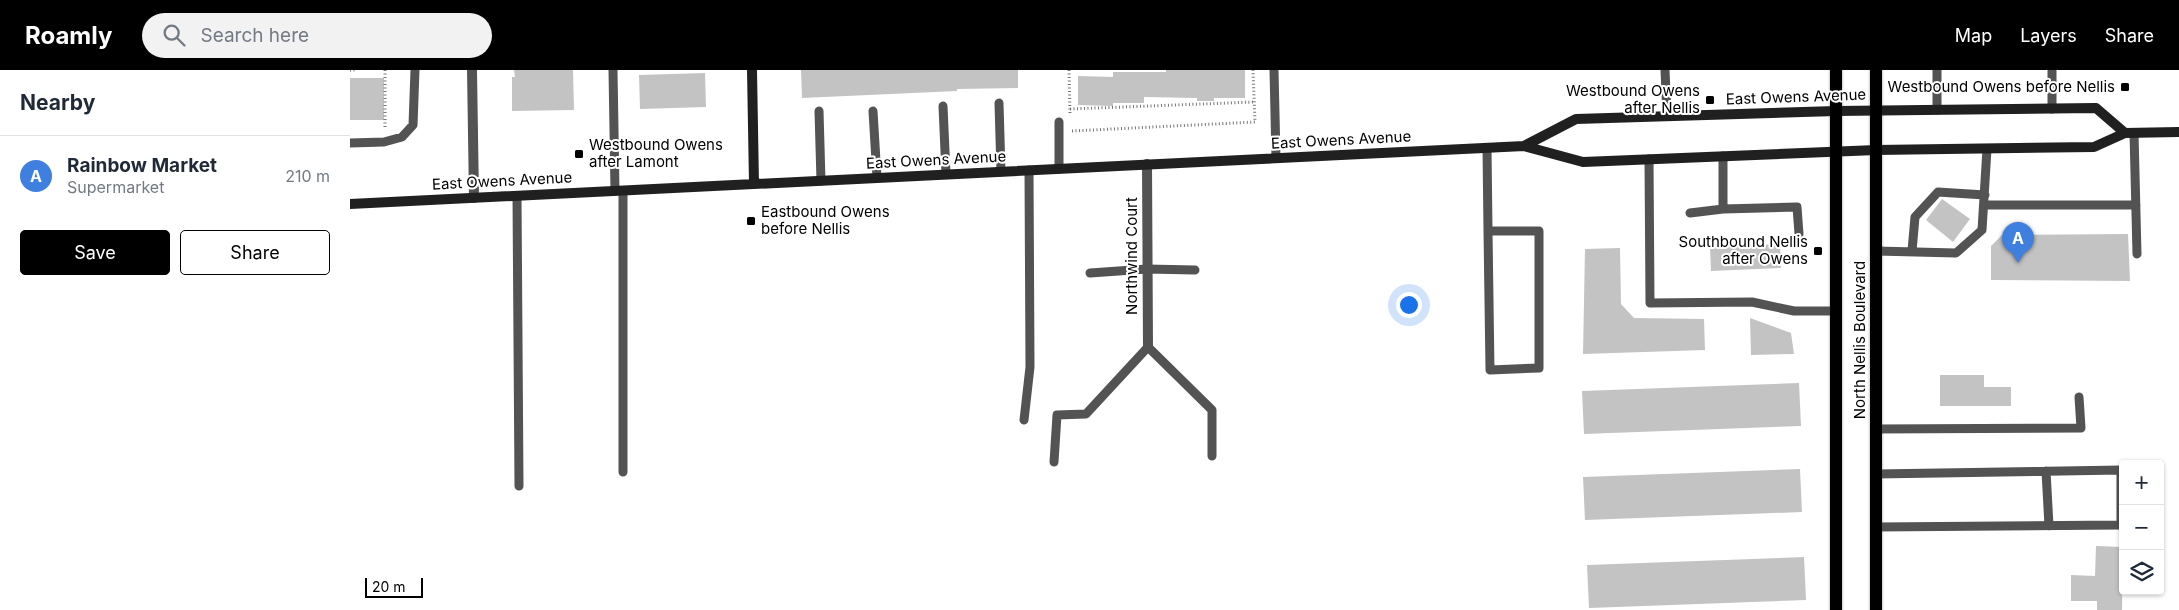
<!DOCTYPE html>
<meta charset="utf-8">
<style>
body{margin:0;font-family:Inter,sans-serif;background:#f2f2f3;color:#1f2937}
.controls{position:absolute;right:15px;bottom:15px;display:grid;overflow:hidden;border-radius:5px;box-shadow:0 1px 4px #0004}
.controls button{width:45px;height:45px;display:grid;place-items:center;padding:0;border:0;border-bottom:1px solid #e0e1e3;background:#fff;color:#1f2937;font:25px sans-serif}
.scale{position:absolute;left:15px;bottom:12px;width:58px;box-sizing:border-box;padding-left:5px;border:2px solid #000;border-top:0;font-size:14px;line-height:18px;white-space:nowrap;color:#000;-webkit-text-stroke:4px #fff;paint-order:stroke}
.you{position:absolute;left:1058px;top:234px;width:18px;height:18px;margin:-12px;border:4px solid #fff;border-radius:50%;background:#1a73e8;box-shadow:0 0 0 8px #1a73e833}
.badge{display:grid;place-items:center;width:32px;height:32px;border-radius:50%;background:#000;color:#fff;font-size:16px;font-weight:700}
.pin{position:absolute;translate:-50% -41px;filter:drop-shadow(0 1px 2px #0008)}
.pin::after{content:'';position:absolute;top:26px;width:18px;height:15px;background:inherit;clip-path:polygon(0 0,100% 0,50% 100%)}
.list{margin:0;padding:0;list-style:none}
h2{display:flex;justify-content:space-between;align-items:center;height:65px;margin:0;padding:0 20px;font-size:21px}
h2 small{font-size:16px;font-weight:400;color:#747a83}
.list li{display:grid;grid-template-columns:32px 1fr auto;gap:15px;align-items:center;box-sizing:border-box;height:80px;padding:0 20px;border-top:1px solid #e0e1e3}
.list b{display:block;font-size:19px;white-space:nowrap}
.list p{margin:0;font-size:16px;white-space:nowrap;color:#747a83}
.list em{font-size:16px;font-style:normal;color:#747a83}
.actions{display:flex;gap:10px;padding:15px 20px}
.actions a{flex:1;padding:11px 0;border:1px solid #000;border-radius:5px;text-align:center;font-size:18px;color:#000}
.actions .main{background:#000;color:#fff}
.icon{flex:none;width:28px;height:28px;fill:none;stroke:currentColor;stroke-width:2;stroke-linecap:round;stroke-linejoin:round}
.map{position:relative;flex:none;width:1829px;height:540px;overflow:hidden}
header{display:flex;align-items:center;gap:30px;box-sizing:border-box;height:70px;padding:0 25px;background:#000;color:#fff}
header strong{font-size:24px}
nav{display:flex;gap:28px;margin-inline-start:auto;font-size:18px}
.search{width:350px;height:45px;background:#f2f2f3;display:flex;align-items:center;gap:12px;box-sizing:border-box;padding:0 18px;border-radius:28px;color:#747a83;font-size:19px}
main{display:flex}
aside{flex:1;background:#fff}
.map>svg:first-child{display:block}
.building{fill:#c3c3c3}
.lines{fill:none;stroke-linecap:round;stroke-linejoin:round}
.primary-casing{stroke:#dbdbdb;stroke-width:15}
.path{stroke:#757575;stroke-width:3;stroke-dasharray:1 2.5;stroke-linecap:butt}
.lane{stroke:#535353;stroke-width:9}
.street{stroke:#535353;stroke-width:10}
.secondary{stroke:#202020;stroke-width:10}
.primary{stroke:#000;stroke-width:12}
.poi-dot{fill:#000;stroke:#fff;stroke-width:2}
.labels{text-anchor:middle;stroke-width:4;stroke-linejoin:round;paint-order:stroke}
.poi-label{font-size:15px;fill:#000;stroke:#fff;text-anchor:end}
.street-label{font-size:15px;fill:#000;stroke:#fff}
</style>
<header>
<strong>Roamly</strong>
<div class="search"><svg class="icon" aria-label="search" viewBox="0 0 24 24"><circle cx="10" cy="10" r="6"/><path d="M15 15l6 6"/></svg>Search here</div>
<nav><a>Map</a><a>Layers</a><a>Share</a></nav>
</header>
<main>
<aside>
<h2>Nearby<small></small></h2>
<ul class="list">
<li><span class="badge" style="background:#3f7fe0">A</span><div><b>Rainbow Market</b><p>Supermarket</p></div><em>210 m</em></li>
</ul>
<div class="actions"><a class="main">Save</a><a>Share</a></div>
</aside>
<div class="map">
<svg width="1829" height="540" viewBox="0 0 1829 540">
<rect width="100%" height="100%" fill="#fff"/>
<path class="building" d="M 164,0 L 223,0 L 224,40 L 162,41 L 162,7 L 165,7 Z
M 451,0 L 668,0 L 668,18 L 607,19 L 607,21 L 452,28 Z
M 816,0 L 895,0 L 895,28 L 864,28 L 864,31 L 847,31 L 847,28 L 794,27 L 794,33 L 763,33 L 763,36 L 728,35 L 728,6 L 763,7 L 763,2 L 816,2 Z
M 355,3 L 356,37 L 290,39 L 289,5 Z
M 0,8 L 34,8 L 34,50 L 0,50 Z
M 1592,129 L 1620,149 L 1603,172 L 1576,150 Z
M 1778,164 L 1780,211 L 1641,210 L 1641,176 L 1652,165 Z
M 1430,174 L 1431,198 L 1361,201 L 1360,177 Z
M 1270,178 L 1271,234 L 1284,248 L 1354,249 L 1355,280 L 1233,284 L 1235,179 Z
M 1400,248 L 1441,263 L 1444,284 L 1401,285 Z
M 1590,305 L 1634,305 L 1634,317 L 1661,317 L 1661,336 L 1590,336 Z
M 1449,313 L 1451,356 L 1234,364 L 1232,321 Z
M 1450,399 L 1452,442 L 1235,450 L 1233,407 Z
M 1746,476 L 1773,477 L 1772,540 L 1747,540 L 1747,531 L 1721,531 L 1721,505 L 1745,506 Z
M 1454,487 L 1456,530 L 1239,538 L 1237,495 Z"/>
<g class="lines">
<defs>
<path id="primary" d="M 1486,0 L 1486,540
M 1526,0 L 1526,540"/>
</defs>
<use href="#primary" class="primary-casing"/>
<path class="path" d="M 0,0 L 5,0
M 719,0 L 720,45
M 720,39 L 904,32
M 35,57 L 35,0
M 722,61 L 905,52 L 903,0"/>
<path class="lane" d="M 263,0 L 265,121
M 924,0 L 926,88
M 1315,0 L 1317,46
M 1702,0 L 1702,39
M 649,33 L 651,102
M 593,36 L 596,104
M 1587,40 L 1587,0
M 469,41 L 471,111
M 523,41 L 527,108
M 709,52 L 709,99
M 1784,63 L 1787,184
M 0,73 L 34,72 L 52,67 L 63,55 L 65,0
M 1137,78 L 1138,161 L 1189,161 L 1189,298 L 1140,300 L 1138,161
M 1373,86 L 1373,139 L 1447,137 L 1449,164
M 1299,89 L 1300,233 L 1402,232 L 1444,241 L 1486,241
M 167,126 L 169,416
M 1634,135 L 1786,135
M 1340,143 L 1373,139
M 1526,181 L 1606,183 L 1632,160 L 1637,79
M 1562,181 L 1565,147 L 1588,122 L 1635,125
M 740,203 L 797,199 L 845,200
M 674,350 L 680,297 L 679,100
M 1526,359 L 1731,358 L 1729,327
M 704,392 L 707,345 L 736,344 L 798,277 L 862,340 L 862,386
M 1696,401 L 1699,456
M 273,402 L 273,121
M 1526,404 L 1771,400 L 1771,455 L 1526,457"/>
<path class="street" d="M 122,0 L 124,128
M 797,94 L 798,277"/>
<path class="secondary" d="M 402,0 L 404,114
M 1174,76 L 1226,49 L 1486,41 L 1746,38 L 1775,63
M 0,134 L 1174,76 L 1233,92 L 1526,80 L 1744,77 L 1775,63 L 1829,62"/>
<use href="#primary" class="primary"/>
</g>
<g class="poi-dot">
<rect x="1770" y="12" width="10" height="10" rx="2.5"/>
<rect x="1355" y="25" width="10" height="10" rx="2.5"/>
<rect x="224" y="79" width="10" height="10" rx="2.5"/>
<rect x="396" y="146" width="10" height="10" rx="2.5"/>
<rect x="1463" y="176" width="10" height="10" rx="2.5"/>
</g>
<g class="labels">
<g class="poi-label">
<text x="1765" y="22">Westbound Owens before Nellis</text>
<text x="1350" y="26">Westbound Owens<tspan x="1350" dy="17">after Nellis</tspan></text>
<text x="239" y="80" text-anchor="start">Westbound Owens<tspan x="239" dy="17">after Lamont</tspan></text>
<text x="411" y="147" text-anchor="start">Eastbound Owens<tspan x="411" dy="17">before Nellis</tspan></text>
<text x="1458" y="177">Southbound Nellis<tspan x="1458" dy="17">after Owens</tspan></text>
</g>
<g class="street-label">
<text transform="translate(1446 27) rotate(-2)" y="5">East Owens Avenue</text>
<text transform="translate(991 70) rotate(-3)" y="5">East Owens Avenue</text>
<text transform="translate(586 90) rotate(-3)" y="5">East Owens Avenue</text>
<text transform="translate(152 111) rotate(-3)" y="5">East Owens Avenue</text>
<text transform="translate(782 186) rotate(-90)" y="5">Northwind Court</text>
<text transform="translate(1510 270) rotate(-90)" y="5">North Nellis Boulevard</text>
</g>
</g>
</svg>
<div class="controls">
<button>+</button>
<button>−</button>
<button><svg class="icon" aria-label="layers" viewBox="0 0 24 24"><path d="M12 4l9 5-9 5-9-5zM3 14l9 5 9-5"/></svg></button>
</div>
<div class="scale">20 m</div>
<div class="you"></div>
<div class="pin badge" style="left:1668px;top:193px;background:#3f7fe0">A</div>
</div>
</main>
